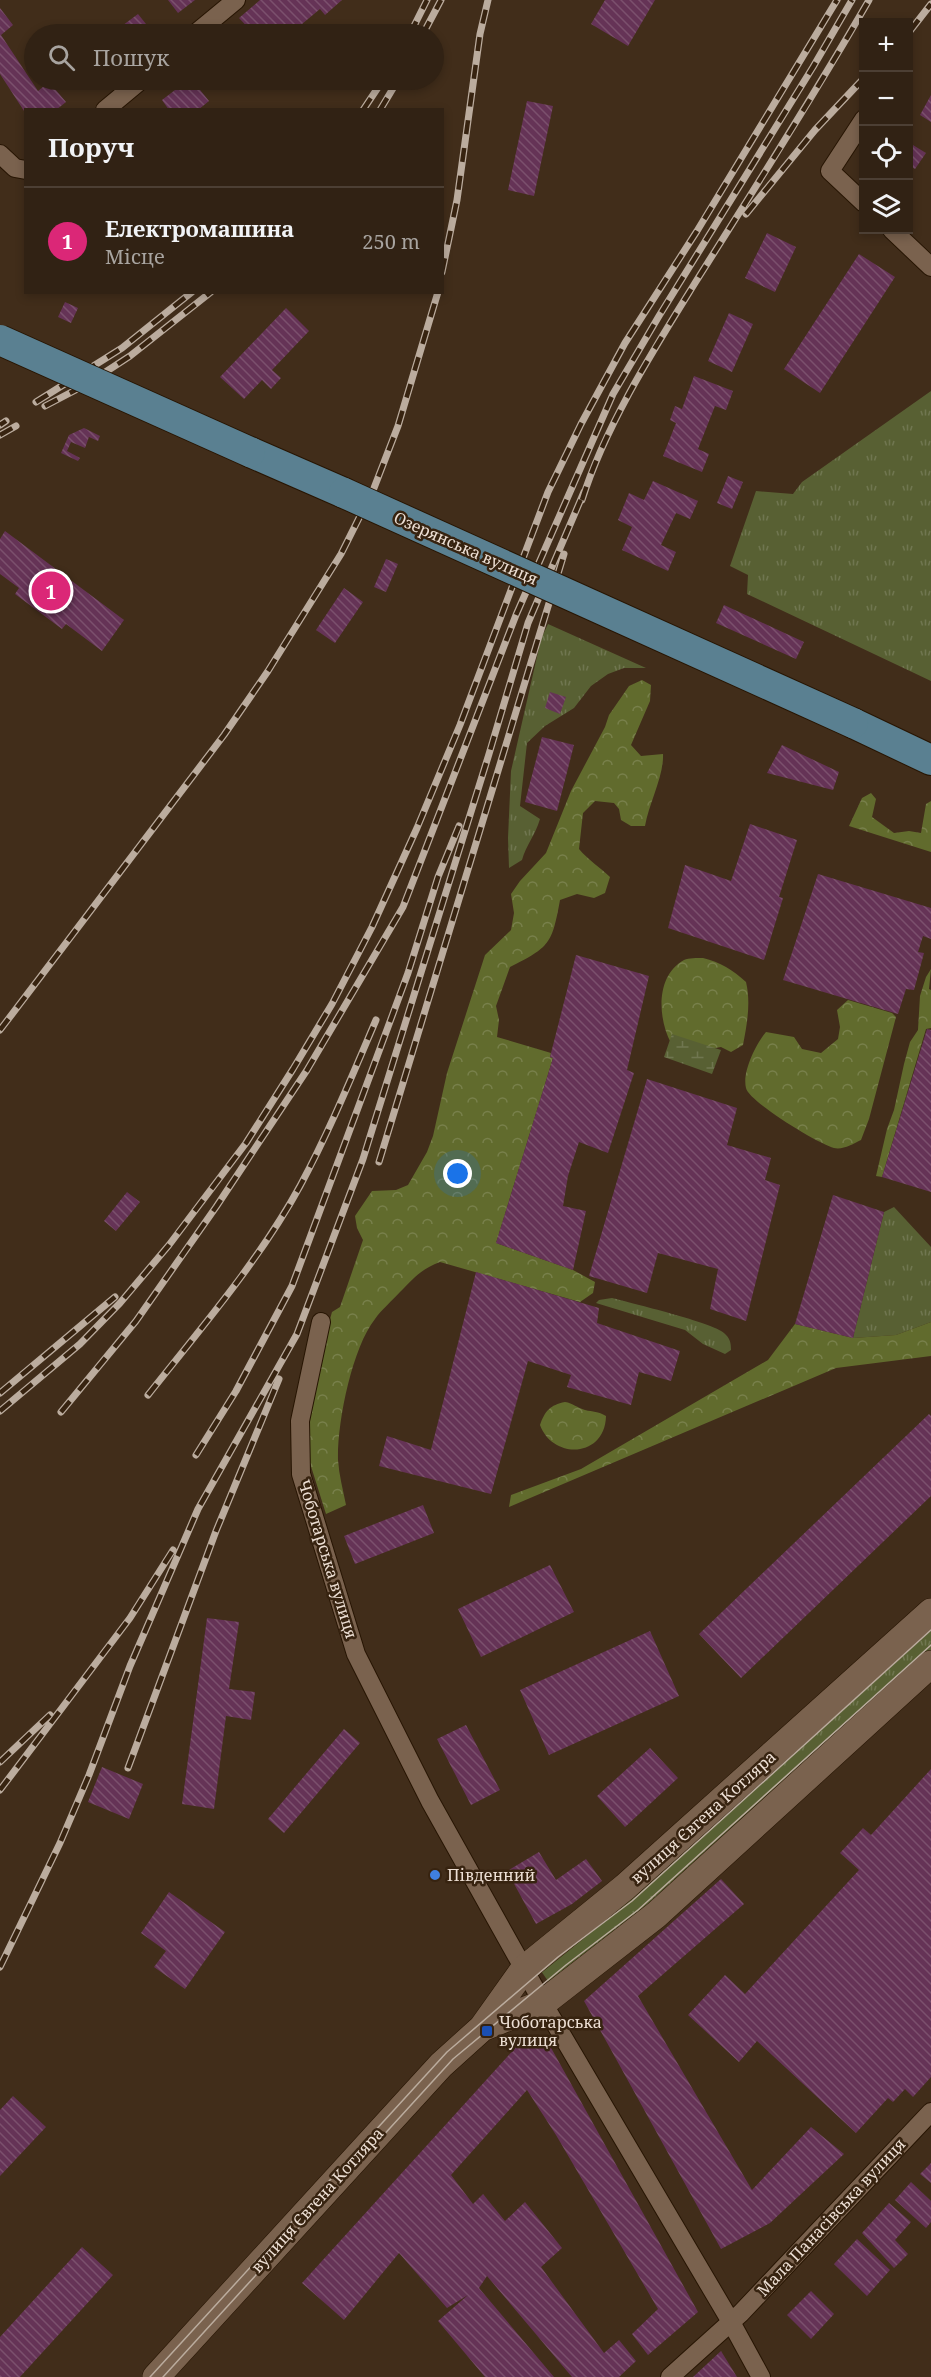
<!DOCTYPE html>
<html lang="uk">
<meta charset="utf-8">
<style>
body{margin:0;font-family:"Noto Serif",serif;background:#3d2f22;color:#f1f3f6}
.controls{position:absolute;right:18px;top:18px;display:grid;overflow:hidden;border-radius:0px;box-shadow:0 3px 9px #0003}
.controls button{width:54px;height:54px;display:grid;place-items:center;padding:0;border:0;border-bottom:2px solid #4c3f34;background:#312214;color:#f1f3f6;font:30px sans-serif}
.you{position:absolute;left:458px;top:1174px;width:21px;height:21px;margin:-15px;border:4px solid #fff;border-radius:50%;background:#1a73e8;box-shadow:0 0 0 9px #1a73e833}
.badge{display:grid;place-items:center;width:39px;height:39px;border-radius:50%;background:#db2777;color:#fff;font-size:20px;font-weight:700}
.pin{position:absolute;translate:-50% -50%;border:3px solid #fff;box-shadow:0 2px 6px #0006}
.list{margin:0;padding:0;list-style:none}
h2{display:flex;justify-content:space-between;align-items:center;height:78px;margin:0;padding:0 24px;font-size:26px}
h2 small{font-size:20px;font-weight:400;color:#a8a4a0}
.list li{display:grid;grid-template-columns:39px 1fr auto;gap:18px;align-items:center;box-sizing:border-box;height:108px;padding:0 24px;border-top:2px solid #4c3f34}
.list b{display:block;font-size:22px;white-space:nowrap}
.list p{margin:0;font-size:20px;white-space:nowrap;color:#a8a4a0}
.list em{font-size:20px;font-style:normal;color:#a8a4a0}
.icon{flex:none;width:33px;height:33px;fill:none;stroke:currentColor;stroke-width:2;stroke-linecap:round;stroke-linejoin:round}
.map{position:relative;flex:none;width:931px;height:2377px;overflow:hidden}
.search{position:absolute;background:#312214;box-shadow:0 3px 9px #0003;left:24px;top:24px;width:420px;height:66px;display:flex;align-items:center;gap:15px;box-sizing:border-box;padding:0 21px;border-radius:33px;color:#a8a4a0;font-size:22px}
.panel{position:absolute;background:#312214;box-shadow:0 3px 9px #0003;left:24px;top:108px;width:420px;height:186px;border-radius:0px}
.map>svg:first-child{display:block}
.grass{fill:url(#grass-tufts)}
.forest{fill:url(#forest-crowns)}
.wetland{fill:url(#wetland-marsh)}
.building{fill:url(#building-back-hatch)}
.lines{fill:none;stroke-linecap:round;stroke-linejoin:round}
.street-casing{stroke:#271503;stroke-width:20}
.secondary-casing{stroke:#271503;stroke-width:28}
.primary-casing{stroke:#271503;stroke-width:32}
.street{stroke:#7a624e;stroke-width:18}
.secondary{stroke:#7a624e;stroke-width:27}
.primary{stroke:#5a8091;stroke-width:30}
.tram{stroke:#bbac9e;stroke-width:1.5}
.rail-casing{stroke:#bbac9e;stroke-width:7}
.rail{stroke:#372310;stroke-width:4.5;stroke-dasharray:14;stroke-linecap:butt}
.primary-bridge-casing{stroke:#271503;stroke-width:32;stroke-linecap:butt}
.primary-bridge{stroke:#5a8091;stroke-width:30}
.shop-dot{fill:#3f7fe0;stroke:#372310;stroke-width:2}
.transit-dot{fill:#1a4fb4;stroke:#372310;stroke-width:2}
.labels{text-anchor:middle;stroke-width:5;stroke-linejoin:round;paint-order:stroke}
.street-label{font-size:16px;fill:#eddfd4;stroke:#372310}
.poi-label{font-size:16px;fill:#eddfd4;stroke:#372310;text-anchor:start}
</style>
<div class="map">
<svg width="931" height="2377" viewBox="0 0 931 2377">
<defs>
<pattern id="grass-tufts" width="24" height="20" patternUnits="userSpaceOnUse" patternTransform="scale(1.5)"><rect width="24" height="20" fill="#586033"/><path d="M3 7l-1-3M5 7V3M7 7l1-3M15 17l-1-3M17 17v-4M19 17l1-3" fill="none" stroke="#707650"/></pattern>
<pattern id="forest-crowns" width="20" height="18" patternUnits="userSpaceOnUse" patternTransform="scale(1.5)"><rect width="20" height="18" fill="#616b2d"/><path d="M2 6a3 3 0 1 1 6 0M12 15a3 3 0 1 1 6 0" fill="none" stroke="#78804b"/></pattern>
<pattern id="wetland-marsh" width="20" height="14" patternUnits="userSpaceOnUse" patternTransform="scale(1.5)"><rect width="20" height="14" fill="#586033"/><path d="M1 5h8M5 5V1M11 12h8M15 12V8" fill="none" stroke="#707650"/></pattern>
<pattern id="building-back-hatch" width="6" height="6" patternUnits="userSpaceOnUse" patternTransform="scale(1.5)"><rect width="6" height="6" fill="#653356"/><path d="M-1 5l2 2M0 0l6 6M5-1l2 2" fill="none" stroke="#7b506d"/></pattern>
</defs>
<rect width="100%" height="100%" fill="#412d1a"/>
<path class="grass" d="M 931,391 L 931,681 L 747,594 L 748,575 L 730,566 L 756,491 L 793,494 L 802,482 Z
M 548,624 L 646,668 L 624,668 L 608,674 L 591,686 L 574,708 L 545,726 L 527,743 L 520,806 L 540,819 C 535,836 526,845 522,860 L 509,868 L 508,838 L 511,771 L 541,639 Z
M 894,1207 L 931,1247 L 931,1322 L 896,1335 L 853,1338 L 884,1212 Z
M 612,1298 C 631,1303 714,1323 724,1333 C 730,1338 731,1343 731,1350 L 725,1354 L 703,1344 L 685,1330 L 596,1303 L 599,1300 Z
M 931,1625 L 931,1651 L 645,1909 L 550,1984 L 539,1968 Z"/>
<path class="forest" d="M 642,680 L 651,685 L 650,701 L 631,745 L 641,756 L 663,754 C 664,776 649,803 645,826 L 631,826 L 621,820 L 619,809 L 614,803 L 595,801 L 583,813 L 579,849 C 588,860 600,867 610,877 L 605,893 L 594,898 L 577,894 L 560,900 C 552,944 550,947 510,967 L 496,1006 L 499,1020 L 497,1037 L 551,1053 L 550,1057 L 553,1058 L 496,1243 L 573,1270 L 595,1282 L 593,1293 L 580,1302 L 440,1262 C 421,1269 414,1278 400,1292 C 392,1301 382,1309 375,1319 C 352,1348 337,1423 338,1460 C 339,1475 343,1490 346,1505 L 326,1514 L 309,1460 L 310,1390 L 332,1312 L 340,1307 L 363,1240 L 357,1228 L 355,1216 L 372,1191 L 396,1190 L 408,1185 L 427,1152 L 433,1136 L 447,1073 L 485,955 L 511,930 L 514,913 L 511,894 L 520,881 L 546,853 L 571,791 L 605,727 L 609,715 L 629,686 Z
M 871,793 L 876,799 L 872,817 L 894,833 L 909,831 L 921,833 L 926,804 L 931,801 L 931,852 L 849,826 L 862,798 Z
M 703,958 C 720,962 733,970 746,982 C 751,1003 747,1024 743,1045 L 731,1052 L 721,1047 L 698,1051 L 671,1043 C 658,1019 655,976 684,960 C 689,958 697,958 703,958 Z
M 931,969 L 929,989 L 931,990 L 931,1028 L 926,1029 L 882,1177 L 876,1176 L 887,1129 L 894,1110 L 904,1064 L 910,1042 L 918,1030 L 920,996 L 926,977 Z
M 848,1000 L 892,1013 L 896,1017 L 869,1119 L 861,1140 C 853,1144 843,1150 834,1148 C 819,1144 749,1102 746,1088 C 742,1072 756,1044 766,1032 L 794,1037 L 802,1049 L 821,1053 L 838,1039 L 840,1027 L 837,1010 Z
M 931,1322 L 931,1356 L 836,1368 L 509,1507 L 511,1495 L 581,1469 L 768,1360 L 795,1324 L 853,1338 L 896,1335 Z
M 565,1402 C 573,1403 577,1408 585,1410 C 593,1412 598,1411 606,1416 C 605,1458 553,1460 540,1425 C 545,1411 550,1405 565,1402 Z"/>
<path class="wetland" d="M 672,1034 L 721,1050 L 712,1074 L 664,1057 Z"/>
<path class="building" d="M 168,0 L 195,0 L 178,13 Z
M 260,0 L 342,0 L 325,15 L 320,9 L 290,34 L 254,34 L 239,18 Z
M 605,0 L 655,0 L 628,46 L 591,24 Z
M 0,8 L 13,25 L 1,35 L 38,91 L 49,82 L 66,102 L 56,110 L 26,110 L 26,114 L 0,74 Z
M 138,14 L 154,34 L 111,34 Z
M 188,80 L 192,80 L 209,101 L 198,110 L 169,110 L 162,100 Z
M 209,80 L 226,80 L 216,88 Z
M 931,95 L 931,122 L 920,115 Z
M 527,101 L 553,106 L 534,196 L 508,190 Z
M 908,142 L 926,153 L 915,169 L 908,165 Z
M 767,233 L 796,247 L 775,292 L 745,278 Z
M 859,254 L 895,277 L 820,393 L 784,369 Z
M 65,302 L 78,308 L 71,323 L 58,317 Z
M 286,308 L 309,331 L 272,370 L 281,378 L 271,389 L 262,380 L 244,399 L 220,377 Z
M 729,313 L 753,324 L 732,372 L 708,361 Z
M 694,376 L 733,391 L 726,410 L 715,406 L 698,449 L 709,454 L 702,472 L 663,456 L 676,423 L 670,420 L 675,406 L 682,409 Z
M 84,428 L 100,436 L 98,441 L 89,437 L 85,448 L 71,442 L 67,451 L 80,458 L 78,461 L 61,453 L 69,435 Z
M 728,476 L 743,482 L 732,509 L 717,503 Z
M 653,481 L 698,501 L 690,519 L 676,513 L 661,545 L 676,552 L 668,571 L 622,550 L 632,527 L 618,520 L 629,493 L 644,500 Z
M 5,531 L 124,620 L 102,651 L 66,624 L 62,629 L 15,594 L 19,588 L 0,574 L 0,539 Z
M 386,559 L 398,564 L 386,592 L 374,587 Z
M 344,588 L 363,602 L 335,643 L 316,630 Z
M 724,605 L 804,642 L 796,659 L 716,623 Z
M 550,692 L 566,697 L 560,714 L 545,708 Z
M 542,737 L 574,745 L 557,811 L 525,802 Z
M 782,745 L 839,772 L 833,790 L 767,773 Z
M 750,824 L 797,840 L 779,897 L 783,898 L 764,960 L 668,928 L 685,865 L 731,881 Z
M 818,874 L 931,908 L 931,939 L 923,936 L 918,952 L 924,953 L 914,990 L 906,989 L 898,1014 L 783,980 Z
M 576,955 L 649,976 L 627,1070 L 634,1073 L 608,1153 L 579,1142 L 568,1176 L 563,1206 L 586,1211 L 573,1270 L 496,1243 L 553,1058 L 550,1057 Z
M 927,1029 L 931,1030 L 931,1192 L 882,1177 Z
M 647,1079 L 737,1108 L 727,1145 L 771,1158 L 765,1180 L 780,1185 L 746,1321 L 710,1309 L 718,1269 L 658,1253 L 647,1293 L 589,1276 Z
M 127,1192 L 140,1202 L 116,1231 L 104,1221 Z
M 833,1195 L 884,1212 L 853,1338 L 795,1324 Z
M 476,1272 L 599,1308 L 597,1323 L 680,1351 L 671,1381 L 639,1372 L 631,1405 L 567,1387 L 571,1375 L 528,1361 L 491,1494 L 379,1466 L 387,1436 L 431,1450 Z
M 929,1414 L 931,1416 L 931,1496 L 741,1678 L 699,1634 Z
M 423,1505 L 434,1533 L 355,1564 L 344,1536 Z
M 550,1565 L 574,1612 L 481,1657 L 458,1609 Z
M 207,1618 L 239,1622 L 229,1689 L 255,1692 L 251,1720 L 226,1716 L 214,1809 L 182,1804 Z
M 650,1631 L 679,1696 L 549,1755 L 520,1690 Z
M 466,1725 L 500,1790 L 471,1805 L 437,1739 Z
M 344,1729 L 360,1743 L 284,1833 L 268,1819 Z
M 650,1748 L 678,1778 L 625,1827 L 597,1796 Z
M 102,1767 L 143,1784 L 129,1819 L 88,1802 Z
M 931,1769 L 931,2077 L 913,2097 L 905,2089 L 893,2102 L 888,2098 L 856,2133 L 757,2041 L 739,2062 L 688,2015 L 725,1975 L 745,1994 L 859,1870 L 840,1853 L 863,1828 L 871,1835 Z
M 539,1852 L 556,1880 L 586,1859 L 602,1881 L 572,1904 L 536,1924 L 507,1871 Z
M 721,1879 L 744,1904 L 638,1996 L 752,2190 L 811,2127 L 844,2154 L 770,2223 L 721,2249 L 584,2001 Z
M 169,1892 L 225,1932 L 185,1989 L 154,1967 L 166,1951 L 141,1933 Z
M 527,2035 L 545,2037 L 698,2312 L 648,2355 L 632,2334 L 658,2309 L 556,2135 L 527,2090 L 451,2175 L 473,2204 L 483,2194 L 505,2221 L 525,2202 L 562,2248 L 541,2267 L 604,2353 L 619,2340 L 636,2361 L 619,2377 L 572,2377 L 487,2276 L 479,2288 L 554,2377 L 485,2377 L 438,2321 L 468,2295 L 447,2308 L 399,2253 L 344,2320 L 302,2283 Z
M 13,2096 L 46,2127 L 0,2176 L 0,2110 Z
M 931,2163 L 931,2183 L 920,2174 Z
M 911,2182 L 931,2201 L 931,2222 L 926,2228 L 895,2200 Z
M 889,2203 L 911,2222 L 895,2240 L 908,2254 L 894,2268 L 862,2233 Z
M 857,2239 L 890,2270 L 867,2296 L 834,2264 Z
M 82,2247 L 113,2275 L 20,2377 L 0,2377 L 0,2337 Z
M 811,2291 L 834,2314 L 811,2339 L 787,2315 Z
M 721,2351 L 737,2377 L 693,2377 Z"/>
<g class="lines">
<defs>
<path id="street" d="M 195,34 L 236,0
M 105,110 L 141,80
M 864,119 L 830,171 L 864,203
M 0,154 L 15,168 L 26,170
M 892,230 L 931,267
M 321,1322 L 300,1421 L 301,1474 L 356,1654 L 430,1801 L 543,2003 L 731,2322 L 761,2377
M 670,2377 L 741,2313 L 931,2112"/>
<path id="secondary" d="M 482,2028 L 543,2003 L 656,1915 L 931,1664
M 156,2377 L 441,2065 L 482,2028 L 524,1969 L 625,1887 L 931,1612"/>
<path id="primary" d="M 250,452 L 344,493
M 853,723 L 931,760"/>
</defs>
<use href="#street" class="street-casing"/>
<use href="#secondary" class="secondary-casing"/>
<use href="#primary" class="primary-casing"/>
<use href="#street" class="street"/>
<use href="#secondary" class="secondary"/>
<use href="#primary" class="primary"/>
<path class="tram" d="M 150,2377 L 447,2052 L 558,1957 L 632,1901 L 931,1630
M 163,2377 L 453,2059 L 566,1965 L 638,1910 L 931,1645"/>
<defs>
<path id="rail" d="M 910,31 L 931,4
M 410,34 L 427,0
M 423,34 L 441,0
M 363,110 L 383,80
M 380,110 L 398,80
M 746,214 L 815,130 L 864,78
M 442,272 L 457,200 L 480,34 L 488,0
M 36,402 L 122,348 L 192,292
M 45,406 L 87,384 L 130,356 L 211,292
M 0,425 L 6,421
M 0,435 L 16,426
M 582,500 C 605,426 654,349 695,283 C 754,189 814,96 869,0
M 0,1030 L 224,735 L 268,671 L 341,554 L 374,488 L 398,426 L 438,292
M 379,1162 L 564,554
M 0,1393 L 115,1297
M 148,1395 C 201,1328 259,1261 300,1186 C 329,1132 352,1076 376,1020
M 0,1411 L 80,1344 L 120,1303 L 169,1245 L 246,1143 L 293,1069 L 332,1004 L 372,927 L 417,828 L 460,725 L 548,492 L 581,424 L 625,343 L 697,231 L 837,0
M 61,1412 L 136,1321 L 216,1207 L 307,1070 L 403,907 L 516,615 L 613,394 L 659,316 L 813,67 L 852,0
M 196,1455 L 236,1391 L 292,1286 L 408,973 L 438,877 L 459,826
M 0,1762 L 50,1715
M 128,1768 L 216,1531 L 279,1379
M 0,1790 L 130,1618 L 173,1550
M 0,1967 L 60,1843 L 89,1775 L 130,1666 L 198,1509 L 297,1334 L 363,1159 L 489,754 L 528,623 L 584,492"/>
</defs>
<use href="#rail" class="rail-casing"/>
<use href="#rail" class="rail"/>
<defs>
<path id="primary-bridge" d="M 0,340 L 250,452
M 344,493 L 853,723"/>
</defs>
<use href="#primary-bridge" class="primary-bridge-casing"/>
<use href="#primary-bridge" class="primary-bridge"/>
</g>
<circle class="shop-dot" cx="435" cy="1875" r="6"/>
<rect class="transit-dot" x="481" y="2025" width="12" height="12" rx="3"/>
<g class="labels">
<g class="street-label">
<text transform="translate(466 548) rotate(24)" y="6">Озерянська вулиця</text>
<text transform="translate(328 1559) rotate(73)" y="6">Чоботарська вулиця</text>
<text transform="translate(703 1817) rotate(-42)" y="6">вулиця Євгена Котляра</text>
<text transform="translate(317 2200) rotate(-48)" y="6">вулиця Євгена Котляра</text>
<text transform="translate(831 2217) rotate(-47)" y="6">Мала Панасівська вулиця</text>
</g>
<g class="poi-label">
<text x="447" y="1881">Південний</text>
<text x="499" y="2028">Чоботарська<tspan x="499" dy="18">вулиця</tspan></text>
</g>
</g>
</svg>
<div class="controls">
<button>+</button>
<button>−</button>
<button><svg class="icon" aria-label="locate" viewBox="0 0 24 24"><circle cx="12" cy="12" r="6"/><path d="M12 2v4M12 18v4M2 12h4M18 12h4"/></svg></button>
<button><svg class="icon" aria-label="layers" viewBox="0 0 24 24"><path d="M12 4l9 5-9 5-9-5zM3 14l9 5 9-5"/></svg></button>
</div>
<div class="you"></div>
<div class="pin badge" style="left:51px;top:591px">1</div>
<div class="search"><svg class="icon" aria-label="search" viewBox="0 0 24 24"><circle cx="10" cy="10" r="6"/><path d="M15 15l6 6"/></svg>Пошук</div>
<section class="panel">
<h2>Поруч<small></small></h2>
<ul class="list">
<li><span class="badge">1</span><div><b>Електромашина</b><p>Місце</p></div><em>250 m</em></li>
</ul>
</section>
</div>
